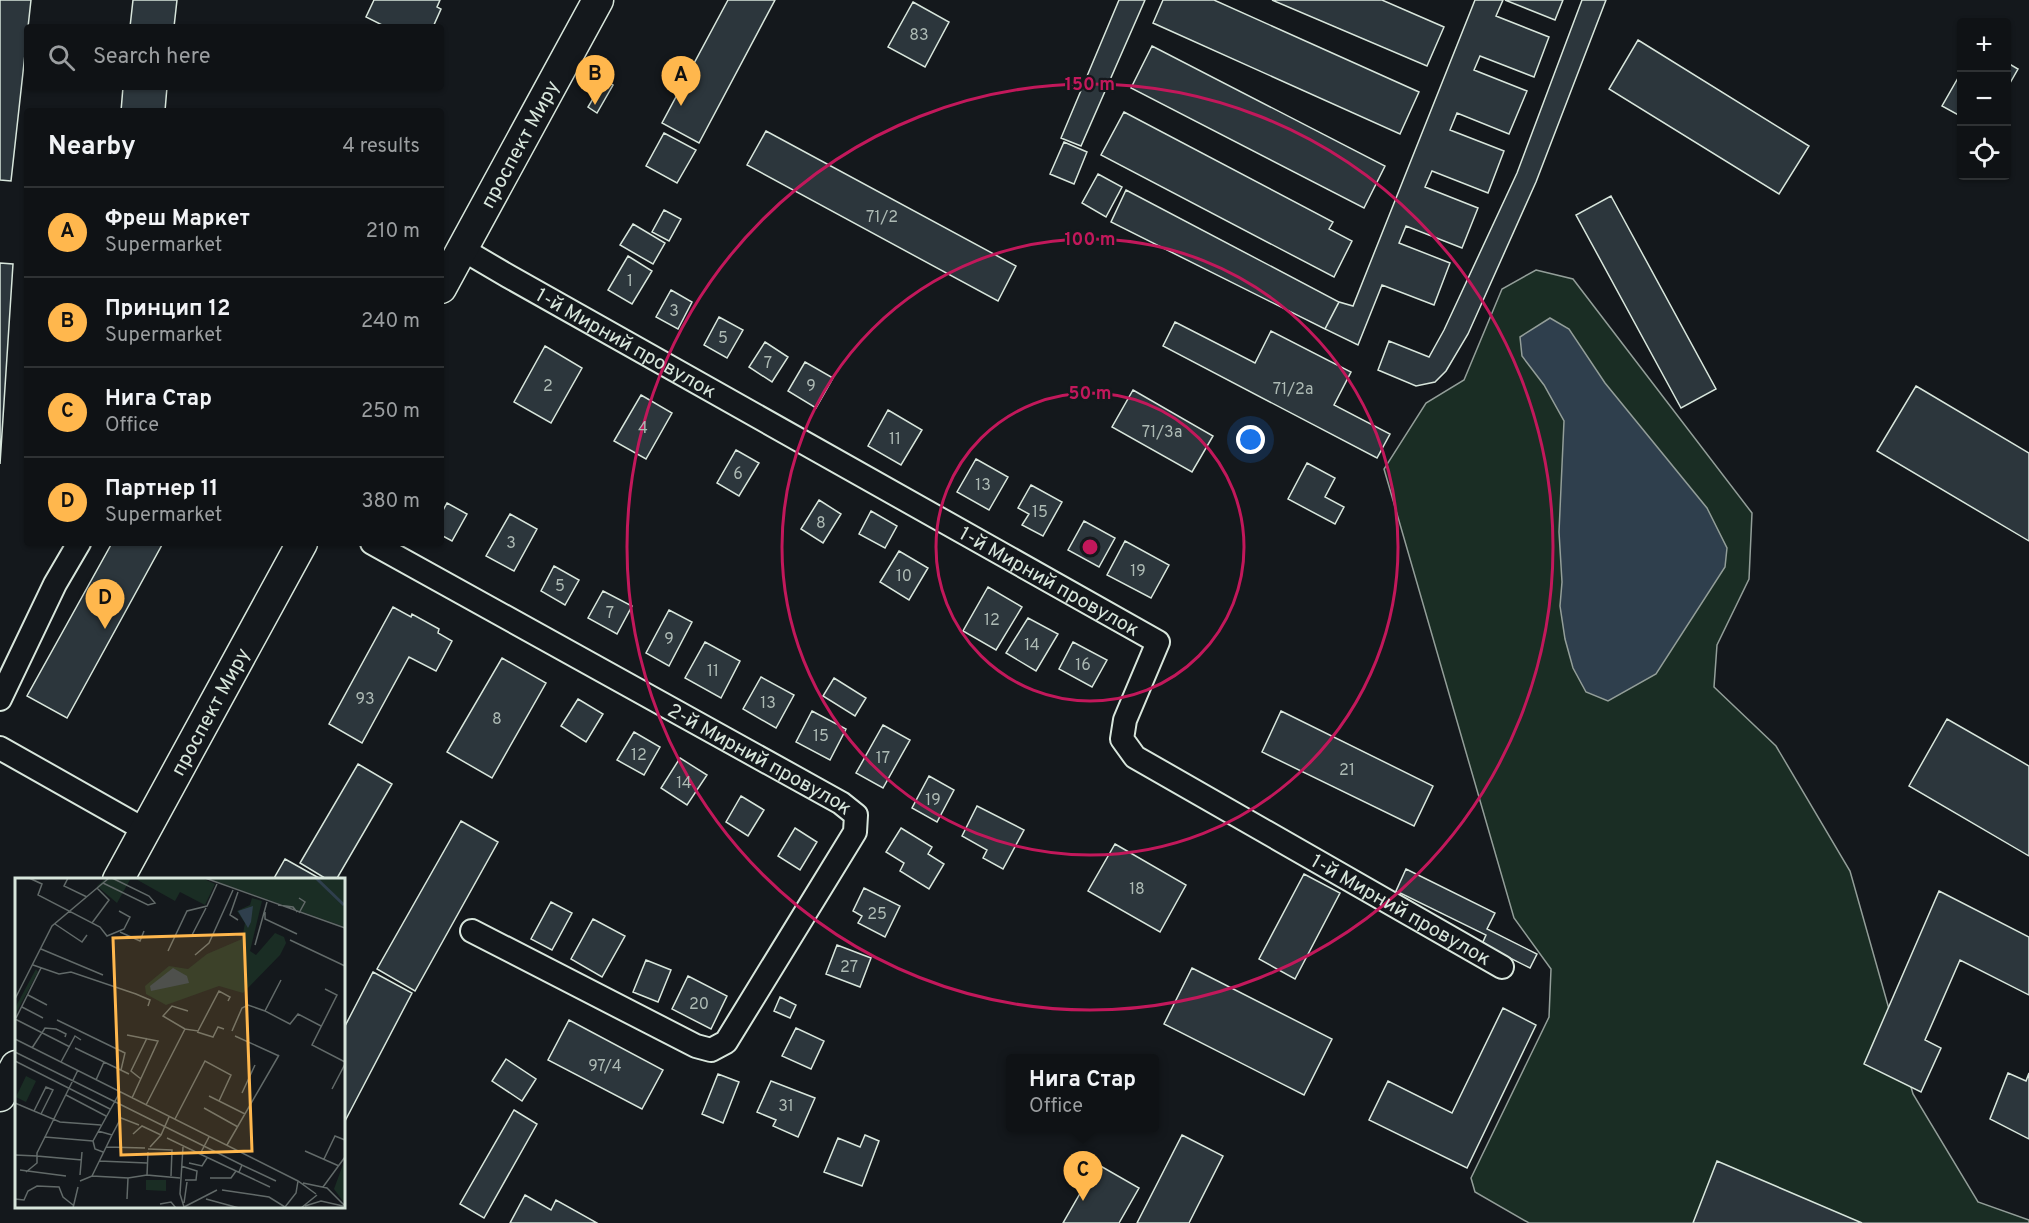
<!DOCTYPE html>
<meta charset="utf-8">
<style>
body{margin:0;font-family:Overpass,sans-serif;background:#1d2022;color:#f1f3f6}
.controls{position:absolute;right:18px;top:18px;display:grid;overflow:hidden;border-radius:6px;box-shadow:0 2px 4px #0004}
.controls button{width:54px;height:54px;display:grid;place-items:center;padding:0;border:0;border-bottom:2px solid #2f3234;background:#0f1215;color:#f1f3f6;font:30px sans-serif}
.you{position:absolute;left:1251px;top:440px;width:21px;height:21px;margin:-15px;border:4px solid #fff;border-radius:50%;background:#1a73e8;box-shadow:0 0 0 9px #1a73e833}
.badge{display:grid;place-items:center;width:39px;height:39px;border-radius:50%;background:#ffb74d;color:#111;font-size:20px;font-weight:700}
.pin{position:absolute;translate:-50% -50px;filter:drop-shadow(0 2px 3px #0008)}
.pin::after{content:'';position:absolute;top:32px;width:21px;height:18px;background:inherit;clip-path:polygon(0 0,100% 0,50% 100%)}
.popup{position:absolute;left:1006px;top:1054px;width:153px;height:78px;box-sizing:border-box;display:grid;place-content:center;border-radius:6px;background:#0f1215;filter:drop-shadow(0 2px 4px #0005);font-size:20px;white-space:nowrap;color:#9b9ea0}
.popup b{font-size:22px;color:#f1f3f6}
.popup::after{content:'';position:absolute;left:50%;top:100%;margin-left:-12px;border:12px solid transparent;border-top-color:#0f1215}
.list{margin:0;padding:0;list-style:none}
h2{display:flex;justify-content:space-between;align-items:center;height:78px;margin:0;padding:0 24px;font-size:26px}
h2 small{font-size:20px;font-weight:400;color:#9b9ea0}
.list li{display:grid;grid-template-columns:39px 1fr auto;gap:18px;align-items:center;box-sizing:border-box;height:90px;padding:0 24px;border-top:2px solid #2f3234}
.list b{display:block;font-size:22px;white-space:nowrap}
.list p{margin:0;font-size:20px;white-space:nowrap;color:#9b9ea0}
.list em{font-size:20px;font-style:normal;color:#9b9ea0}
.icon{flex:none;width:33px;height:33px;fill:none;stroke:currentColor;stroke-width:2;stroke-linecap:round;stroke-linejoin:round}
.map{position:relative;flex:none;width:2029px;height:1223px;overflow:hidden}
.search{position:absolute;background:#0f1215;box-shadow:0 2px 4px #0004;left:24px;top:24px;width:420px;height:66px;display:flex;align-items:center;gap:15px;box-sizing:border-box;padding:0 21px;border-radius:6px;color:#9b9ea0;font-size:22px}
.panel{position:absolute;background:#0f1215;box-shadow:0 2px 4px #0004;left:24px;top:108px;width:420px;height:438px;border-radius:6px}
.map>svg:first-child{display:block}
.green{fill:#1a2d24;stroke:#939e99;stroke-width:1.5}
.water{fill:#2f3f4d;stroke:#939e99;stroke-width:1.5}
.building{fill:#2c363c;stroke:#d8e6dc;stroke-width:1.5}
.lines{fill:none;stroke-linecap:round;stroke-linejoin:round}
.minor-casing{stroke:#d8e6dc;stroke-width:26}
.major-casing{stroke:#d8e6dc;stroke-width:33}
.minor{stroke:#14181c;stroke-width:22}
.major{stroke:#14181c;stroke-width:30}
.ring{fill:none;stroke:#c2185b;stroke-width:3}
.labels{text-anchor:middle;stroke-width:4.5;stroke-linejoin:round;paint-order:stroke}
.number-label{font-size:16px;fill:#adbab4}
.street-label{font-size:20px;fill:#d8e6dc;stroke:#14181c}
.inset-river{fill:none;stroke:#2f3f4d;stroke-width:3}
.inset-road{fill:none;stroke:#626a69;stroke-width:1.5}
.view{fill:#ffb74d;fill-opacity:0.15;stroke:#ffb74d;stroke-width:3}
.inset-edge{fill:none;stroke:#d8e6dc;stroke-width:3}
.centre{fill:#c2185b;stroke:#14181c;stroke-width:3}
.ring-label{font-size:18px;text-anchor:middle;font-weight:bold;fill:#c2185b;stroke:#14181c;stroke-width:4.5;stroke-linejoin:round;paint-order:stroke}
</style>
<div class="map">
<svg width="2029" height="1223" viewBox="0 0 2029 1223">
<rect width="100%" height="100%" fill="#14181c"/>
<path class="green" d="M 1536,270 L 1573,279 L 1752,513 L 1749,579 L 1717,645 L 1714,687 L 1776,746 L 1850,871 L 1913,1094 L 1978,1202 L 2029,1220 L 2029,1223 L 1529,1223 L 1475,1192 L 1471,1178 L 1549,1017 L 1551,969 L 1514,918 L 1384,469 L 1426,403 L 1464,380 L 1502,289 Z"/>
<path class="water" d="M 1550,318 L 1569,329 L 1605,383 L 1707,508 L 1727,548 L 1725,567 L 1656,674 L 1608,701 L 1586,692 L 1573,668 L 1565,639 L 1560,606 L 1562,582 L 1559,532 L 1564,421 L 1544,385 L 1522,356 L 1520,337 Z"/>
<path class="building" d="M 0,0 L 31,0 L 11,181 L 0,180 Z
M 133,0 L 177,0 L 174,27 L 130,27 Z
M 374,0 L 440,0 L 437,7 L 441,9 L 433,27 L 386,27 L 366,17 Z
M 728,0 L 775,0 L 699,143 L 662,123 Z
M 1119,0 L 1145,0 L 1081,146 L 1061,138 Z
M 1163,0 L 1214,0 L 1419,92 L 1400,134 L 1153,23 Z
M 1272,0 L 1382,0 L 1444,27 L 1427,66 Z
M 1475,0 L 1503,0 L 1496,16 L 1549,37 L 1534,77 L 1480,56 L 1474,70 L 1527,91 L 1509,134 L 1457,113 L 1450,130 L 1504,151 L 1488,193 L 1432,171 L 1425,187 L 1478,208 L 1462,248 L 1406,226 L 1399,243 L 1450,263 L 1434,305 L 1382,285 L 1358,345 L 1325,329 L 1339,302 L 1353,306 Z
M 1505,0 L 1563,0 L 1555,20 Z
M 1582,0 L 1606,0 L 1536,182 L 1468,334 L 1446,371 L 1435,382 L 1416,386 L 1378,370 L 1389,341 L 1429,357 L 1444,330 L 1517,173 Z
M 913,2 L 949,22 L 925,67 L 888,47 Z
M 1638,40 L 1809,146 L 1779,194 L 1609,89 Z
M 1152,46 L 1385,166 L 1364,208 L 1131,88 Z
M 2006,62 L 2018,69 L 2006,90 Z
M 1962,71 L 1962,117 L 1942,106 Z
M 604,80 L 613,85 L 597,113 L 588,107 Z
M 123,87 L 167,87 L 165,111 L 121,111 Z
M 1124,112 L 1333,222 L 1329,229 L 1352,241 L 1334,277 L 1101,155 Z
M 766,131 L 1016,266 L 998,301 L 747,165 Z
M 664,133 L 696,150 L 677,183 L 646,166 Z
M 1064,142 L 1087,152 L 1074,184 L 1050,174 Z
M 1098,174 L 1122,187 L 1106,217 L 1082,203 Z
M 1126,190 L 1339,302 L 1325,329 L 1111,222 Z
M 1611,196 L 1716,389 L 1681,408 L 1576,215 Z
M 664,210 L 681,219 L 669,241 L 652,232 Z
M 633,224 L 665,243 L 653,264 L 620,245 Z
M 628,256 L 652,271 L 632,304 L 608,290 Z
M 0,263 L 13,264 L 0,464 Z
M 671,290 L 692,302 L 678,329 L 656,317 Z
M 719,317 L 743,330 L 727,358 L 704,345 Z
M 1175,322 L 1255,363 L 1271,331 L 1351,372 L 1334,405 L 1390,434 L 1377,458 L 1163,346 Z
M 765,342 L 788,357 L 772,382 L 749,367 Z
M 545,346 L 582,368 L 551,423 L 514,402 Z
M 805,362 L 833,378 L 816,408 L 788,391 Z
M 1916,386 L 2029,453 L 2029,541 L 1877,451 Z
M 1133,390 L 1213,436 L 1192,472 L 1112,427 Z
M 641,395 L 672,413 L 646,459 L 614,441 Z
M 888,410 L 922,430 L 901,465 L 868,446 Z
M 736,450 L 759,463 L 739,496 L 717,483 Z
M 976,459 L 1008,477 L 989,510 L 957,492 Z
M 1307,463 L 1335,478 L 1325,497 L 1344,507 L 1335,524 L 1288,499 Z
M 1031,485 L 1062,502 L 1043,536 L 1022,525 L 1029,514 L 1018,508 Z
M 819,500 L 841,514 L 823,543 L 801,529 Z
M 447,503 L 467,514 L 452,541 L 441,535 L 441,514 Z
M 871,511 L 897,526 L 885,548 L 859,534 Z
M 510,514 L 537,529 L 514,571 L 486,556 Z
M 1084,521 L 1115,538 L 1099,567 L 1068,550 Z
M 1125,541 L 1169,565 L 1151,598 L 1107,575 Z
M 112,543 L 163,543 L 67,718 L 27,696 Z
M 899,551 L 928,568 L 909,600 L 880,582 Z
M 554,566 L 579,580 L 565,605 L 541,591 Z
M 988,587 L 1022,607 L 996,650 L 963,631 Z
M 603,591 L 632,606 L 617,634 L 588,618 Z
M 393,607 L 411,617 L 412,614 L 439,629 L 438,633 L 452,641 L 436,671 L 409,657 L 362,743 L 329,724 Z
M 669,610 L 692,622 L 669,666 L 646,653 Z
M 1028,618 L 1058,634 L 1036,671 L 1006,653 Z
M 705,642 L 740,661 L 721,698 L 685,678 Z
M 1073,642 L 1107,660 L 1092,687 L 1059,669 Z
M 502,658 L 546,683 L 492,778 L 447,752 Z
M 761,677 L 794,695 L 776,728 L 743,709 Z
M 834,678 L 866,698 L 855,716 L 823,696 Z
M 578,699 L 603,714 L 586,742 L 561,726 Z
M 812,711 L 846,729 L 830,760 L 796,742 Z
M 1281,711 L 1433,786 L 1414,826 L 1262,752 Z
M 1947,719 L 2029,766 L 2029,856 L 1909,786 Z
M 883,725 L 910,740 L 883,788 L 856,773 Z
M 634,732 L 660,747 L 644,775 L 617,760 Z
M 680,758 L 707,775 L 687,805 L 661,788 Z
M 358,764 L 392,784 L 336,880 L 328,880 L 300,863 Z
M 929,776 L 954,790 L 937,822 L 912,808 Z
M 741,796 L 764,810 L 748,836 L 726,822 Z
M 977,806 L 1024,830 L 1003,869 L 983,858 L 987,850 L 962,836 Z
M 461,821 L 498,842 L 415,991 L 377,969 Z
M 795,828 L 817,842 L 800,870 L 778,856 Z
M 901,828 L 932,847 L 928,854 L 944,864 L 929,889 L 900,871 L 904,863 L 886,852 Z
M 1115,844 L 1186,885 L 1160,932 L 1088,891 Z
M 285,859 L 319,878 L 319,880 L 273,880 Z
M 1406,869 L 1495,913 L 1487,929 L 1537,954 L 1530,968 L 1482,944 L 1486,935 L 1396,891 Z
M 1304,874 L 1340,893 L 1295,979 L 1259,959 Z
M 864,888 L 900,906 L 885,937 L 858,923 L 862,916 L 853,911 Z
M 1939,891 L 2029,937 L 2029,995 L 1960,960 L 1925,1040 L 1941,1048 L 1921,1092 L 1864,1064 Z
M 551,902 L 572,913 L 552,950 L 531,939 Z
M 593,919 L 625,936 L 602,977 L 571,959 Z
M 837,945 L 871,958 L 860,987 L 826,974 Z
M 646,960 L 671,970 L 658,1002 L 633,992 Z
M 1192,968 L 1332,1039 L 1304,1095 L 1164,1024 Z
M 373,972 L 412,993 L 344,1123 L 344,1028 Z
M 688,976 L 727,996 L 711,1029 L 672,1009 Z
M 780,997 L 796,1005 L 790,1018 L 774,1011 Z
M 1503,1008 L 1536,1025 L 1467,1168 L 1369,1120 L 1388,1081 L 1452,1113 Z
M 569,1020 L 663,1070 L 642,1109 L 548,1060 Z
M 796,1028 L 824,1041 L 811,1069 L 782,1056 Z
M 506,1059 L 536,1079 L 522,1101 L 492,1081 Z
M 2008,1073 L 2026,1081 L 2029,1073 L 2029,1139 L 1990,1119 Z
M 718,1074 L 739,1082 L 723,1123 L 702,1114 Z
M 771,1081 L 815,1098 L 798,1137 L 773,1126 L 776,1120 L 757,1112 Z
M 514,1110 L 537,1124 L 484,1218 L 460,1204 Z
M 865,1135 L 879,1141 L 862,1186 L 824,1172 L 838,1138 L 860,1147 Z
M 1182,1135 L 1223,1156 L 1189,1223 L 1137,1223 Z
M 1717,1161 L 1862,1223 L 1693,1223 Z
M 1097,1164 L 1139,1188 L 1119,1223 L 1063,1223 Z
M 525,1195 L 551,1210 L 556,1200 L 597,1223 L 510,1223 Z"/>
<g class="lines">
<defs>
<g id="minor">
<path id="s1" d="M 462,249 L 508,276 L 1158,642 L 1125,720 L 1122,739 L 1135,757 L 1502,967"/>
<path id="s2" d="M 372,543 L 841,803 L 856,815 L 855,832 L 726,1042 L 711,1050 L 696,1046 L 472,931"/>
<path d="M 0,699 L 55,584 L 79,543"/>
<path d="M 0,748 L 145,830"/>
</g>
<g id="major">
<path id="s3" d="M 441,288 L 598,0"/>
<path id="s4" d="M 118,880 L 302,543"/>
<path d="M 0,1096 L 16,1066"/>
</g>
</defs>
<use href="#minor" class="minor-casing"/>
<use href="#major" class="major-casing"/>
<use href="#minor" class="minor"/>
<use href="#major" class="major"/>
</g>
<g class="ring">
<circle cx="1090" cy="547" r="154"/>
<circle cx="1090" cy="547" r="308"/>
<circle cx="1090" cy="547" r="463"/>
</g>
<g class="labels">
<g class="number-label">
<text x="919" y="40">83</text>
<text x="882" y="222">71/2</text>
<text x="630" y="286">1</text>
<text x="674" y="316">3</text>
<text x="723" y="343">5</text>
<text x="768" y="368">7</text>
<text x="548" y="391">2</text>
<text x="811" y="391">9</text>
<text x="1293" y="394">71/2а</text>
<text x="643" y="433">4</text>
<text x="1162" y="437">71/3а</text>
<text x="895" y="444">11</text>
<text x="738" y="479">6</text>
<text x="983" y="490">13</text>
<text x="1040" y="517">15</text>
<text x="821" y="528">8</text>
<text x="511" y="548">3</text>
<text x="1138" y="576">19</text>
<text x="904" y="581">10</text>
<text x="560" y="591">5</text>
<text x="610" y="618">7</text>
<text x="992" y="625">12</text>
<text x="669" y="644">9</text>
<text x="1032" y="650">14</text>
<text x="1083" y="670">16</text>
<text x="713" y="676">11</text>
<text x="365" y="704">93</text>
<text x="768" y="708">13</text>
<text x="497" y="724">8</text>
<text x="821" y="741">15</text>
<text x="639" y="760">12</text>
<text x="883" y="763">17</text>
<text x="1347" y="775">21</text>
<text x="684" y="788">14</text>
<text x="933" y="805">19</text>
<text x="1137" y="894">18</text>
<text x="877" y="919">25</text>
<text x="849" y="972">27</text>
<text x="699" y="1009">20</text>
<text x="605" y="1071">97/4</text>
<text x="786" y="1111">31</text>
</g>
<g class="street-label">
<text dy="7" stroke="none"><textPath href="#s3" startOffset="164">проспект Миру</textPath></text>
<text dy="7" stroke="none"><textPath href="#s1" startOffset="189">1-й Мирний провулок</textPath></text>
<text dy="7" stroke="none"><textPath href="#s1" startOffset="675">1-й Мирний провулок</textPath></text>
<text dy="7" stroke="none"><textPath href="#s4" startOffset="192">проспект Миру</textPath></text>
<text dy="7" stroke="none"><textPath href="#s2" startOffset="444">2-й Мирний провулок</textPath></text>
<text dy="7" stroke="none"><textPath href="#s1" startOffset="1232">1-й Мирний провулок</textPath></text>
</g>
</g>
<g transform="translate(15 878)">
<rect width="330" height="330" fill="#14181c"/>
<path d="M 91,0 L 116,0 L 102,25 L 82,8 ZM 119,0 L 187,0 L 200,6 L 190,27 L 165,14 L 160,23 ZM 192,0 L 330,0 L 330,49 ZM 237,20 L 247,23 L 235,73 L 241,77 L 260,55 L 269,59 L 271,65 L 265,77 L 228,115 L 204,108 L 151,127 L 131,116 L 130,108 L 154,88 L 173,91 L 192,76 L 227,61 L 230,45 L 222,33 L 235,27 ZM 21,91 L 23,94 L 0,137 L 0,130 ZM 11,198 L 21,203 L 11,224 L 1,219 ZM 330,281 L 330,326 L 319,311 ZM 131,302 L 151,302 L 151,313 L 131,312 Z" fill="#1a2d24"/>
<path d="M 238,28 L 236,44 L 233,50 L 223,33 ZM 158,90 L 172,98 L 174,105 L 136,113 L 135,108 Z" fill="#2f3f4d"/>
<path class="inset-river" d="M 301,0 L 329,27"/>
<path class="inset-road" d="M 14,0 L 27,6 L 23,17 L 85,49 L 92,58 L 109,51 L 115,39 L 104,33M 53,0 L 49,8 L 72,19M 190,0 L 330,50M 88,5 L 133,27 L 140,25 L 134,18 L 97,0M 223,14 L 215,37 L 223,42M 284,20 L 290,24 L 284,35M 263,27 L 278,29 L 282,34M 250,34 L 250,41 L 282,56M 77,45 L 94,22 L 82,10M 40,46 L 67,64 L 72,57M 105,54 L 125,63 L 129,53M 177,57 L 191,30M 275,62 L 330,88M 240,67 L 252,24M 26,71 L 88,97M 153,73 L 172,33 L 192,28 L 202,6M 180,77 L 194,65 L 218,12M 18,87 L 44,96 L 56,94 L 121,116 L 135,122 L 133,128M 266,102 L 250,133 L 275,146 L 283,136 L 306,148M 310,111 L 322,117 L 297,167 L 330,184M 13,117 L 32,127M 0,121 L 37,48 L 94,0M 7,129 L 28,140M 1,140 L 26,90M 0,141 L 55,169M 42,142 L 110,175 L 106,192M 170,151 L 148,138 L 157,128 L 173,133M 217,153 L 227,130 L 233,127 L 250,133M 182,154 L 198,159 L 203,149 L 209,151M 112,157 L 143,163 L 117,220M 220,158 L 264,178M 0,161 L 283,303 L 301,316M 17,170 L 30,150 L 41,151 L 51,156 L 50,159M 60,170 L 114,196M 0,174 L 227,287M 0,183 L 95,231M 46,184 L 60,158 L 66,162M 126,201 L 116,193 L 132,160M 81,202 L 89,184M 317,211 L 330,186M 227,215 L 240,187M 51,217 L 91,238M 194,218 L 230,236M 0,225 L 45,244 L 86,247M 131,227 L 170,151 L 183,153 L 204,113 L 215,119 L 213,123M 189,230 L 223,249M 19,233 L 31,209 L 38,212 L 26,236M 160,241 L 190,183 L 216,197 L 204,223M 118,256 L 127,248 L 146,257M 97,257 L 106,240 L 124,247M 30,259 L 63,192M 152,260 L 185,276 L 194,259M 212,267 L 264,177M 91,269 L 130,270M 135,269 L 146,257 L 154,239M 168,269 L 165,316 L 169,329M 133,271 L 157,272 L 156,298M 290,273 L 324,288M 88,274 L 80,271 L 78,263 L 105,214M 133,274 L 132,297 L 165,300M 185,276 L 255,309M 0,277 L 22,278 L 22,285 L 11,294M 309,281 L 320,258 L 330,262M 67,282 L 22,278 L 22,275 L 30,259 L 78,263M 84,283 L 132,285M 174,285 L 187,288 L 192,280M 166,288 L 182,293 L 181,302 L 170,302M 5,292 L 51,298M 224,294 L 227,287 L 261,303M 65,297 L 67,274M 77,298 L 97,257 L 83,253M 113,300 L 132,297M 195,300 L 216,300 L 221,293M 65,303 L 77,298 L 113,300 L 112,321M 288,305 L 312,310 L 330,328M 308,309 L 330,279M 207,312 L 254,319 L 270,329M 0,321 L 9,322 L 13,313 L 22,308 L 44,309 L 48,319 L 58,327M 191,321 L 224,330M 169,325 L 172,304M 145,326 L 156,324 L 161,330M 290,328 L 306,323 L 328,328M 169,329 L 202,312M 270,329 L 281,315 L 283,303M 58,330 L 63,309M 286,330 L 302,317"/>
<path class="view" d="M 229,56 L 237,273 L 106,277 L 98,60 Z"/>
<rect width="330" height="330" class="inset-edge"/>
</g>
<circle cx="1090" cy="547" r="9" class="centre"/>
<g class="ring-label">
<text x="1090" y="90">150 m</text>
<text x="1090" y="245">100 m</text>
<text x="1090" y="399">50 m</text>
</g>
</svg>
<div class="controls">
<button>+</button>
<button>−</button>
<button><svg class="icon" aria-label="locate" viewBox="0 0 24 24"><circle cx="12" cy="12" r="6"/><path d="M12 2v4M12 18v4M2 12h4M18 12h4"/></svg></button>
</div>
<div class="you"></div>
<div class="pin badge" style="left:681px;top:106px">A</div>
<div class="pin badge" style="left:595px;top:105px">B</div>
<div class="pin badge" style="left:1083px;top:1201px">C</div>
<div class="popup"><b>Нига Стар</b>Office</div>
<div class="pin badge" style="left:105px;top:629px">D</div>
<div class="search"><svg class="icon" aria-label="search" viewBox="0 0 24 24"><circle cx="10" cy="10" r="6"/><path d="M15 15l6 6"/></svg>Search here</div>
<section class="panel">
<h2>Nearby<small>4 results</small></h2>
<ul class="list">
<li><span class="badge">A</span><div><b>Фреш Маркет</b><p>Supermarket</p></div><em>210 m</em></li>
<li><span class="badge">B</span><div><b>Принцип 12</b><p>Supermarket</p></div><em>240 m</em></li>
<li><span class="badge">C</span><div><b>Нига Стар</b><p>Office</p></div><em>250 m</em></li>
<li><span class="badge">D</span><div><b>Партнер 11</b><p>Supermarket</p></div><em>380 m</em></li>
</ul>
</section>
</div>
